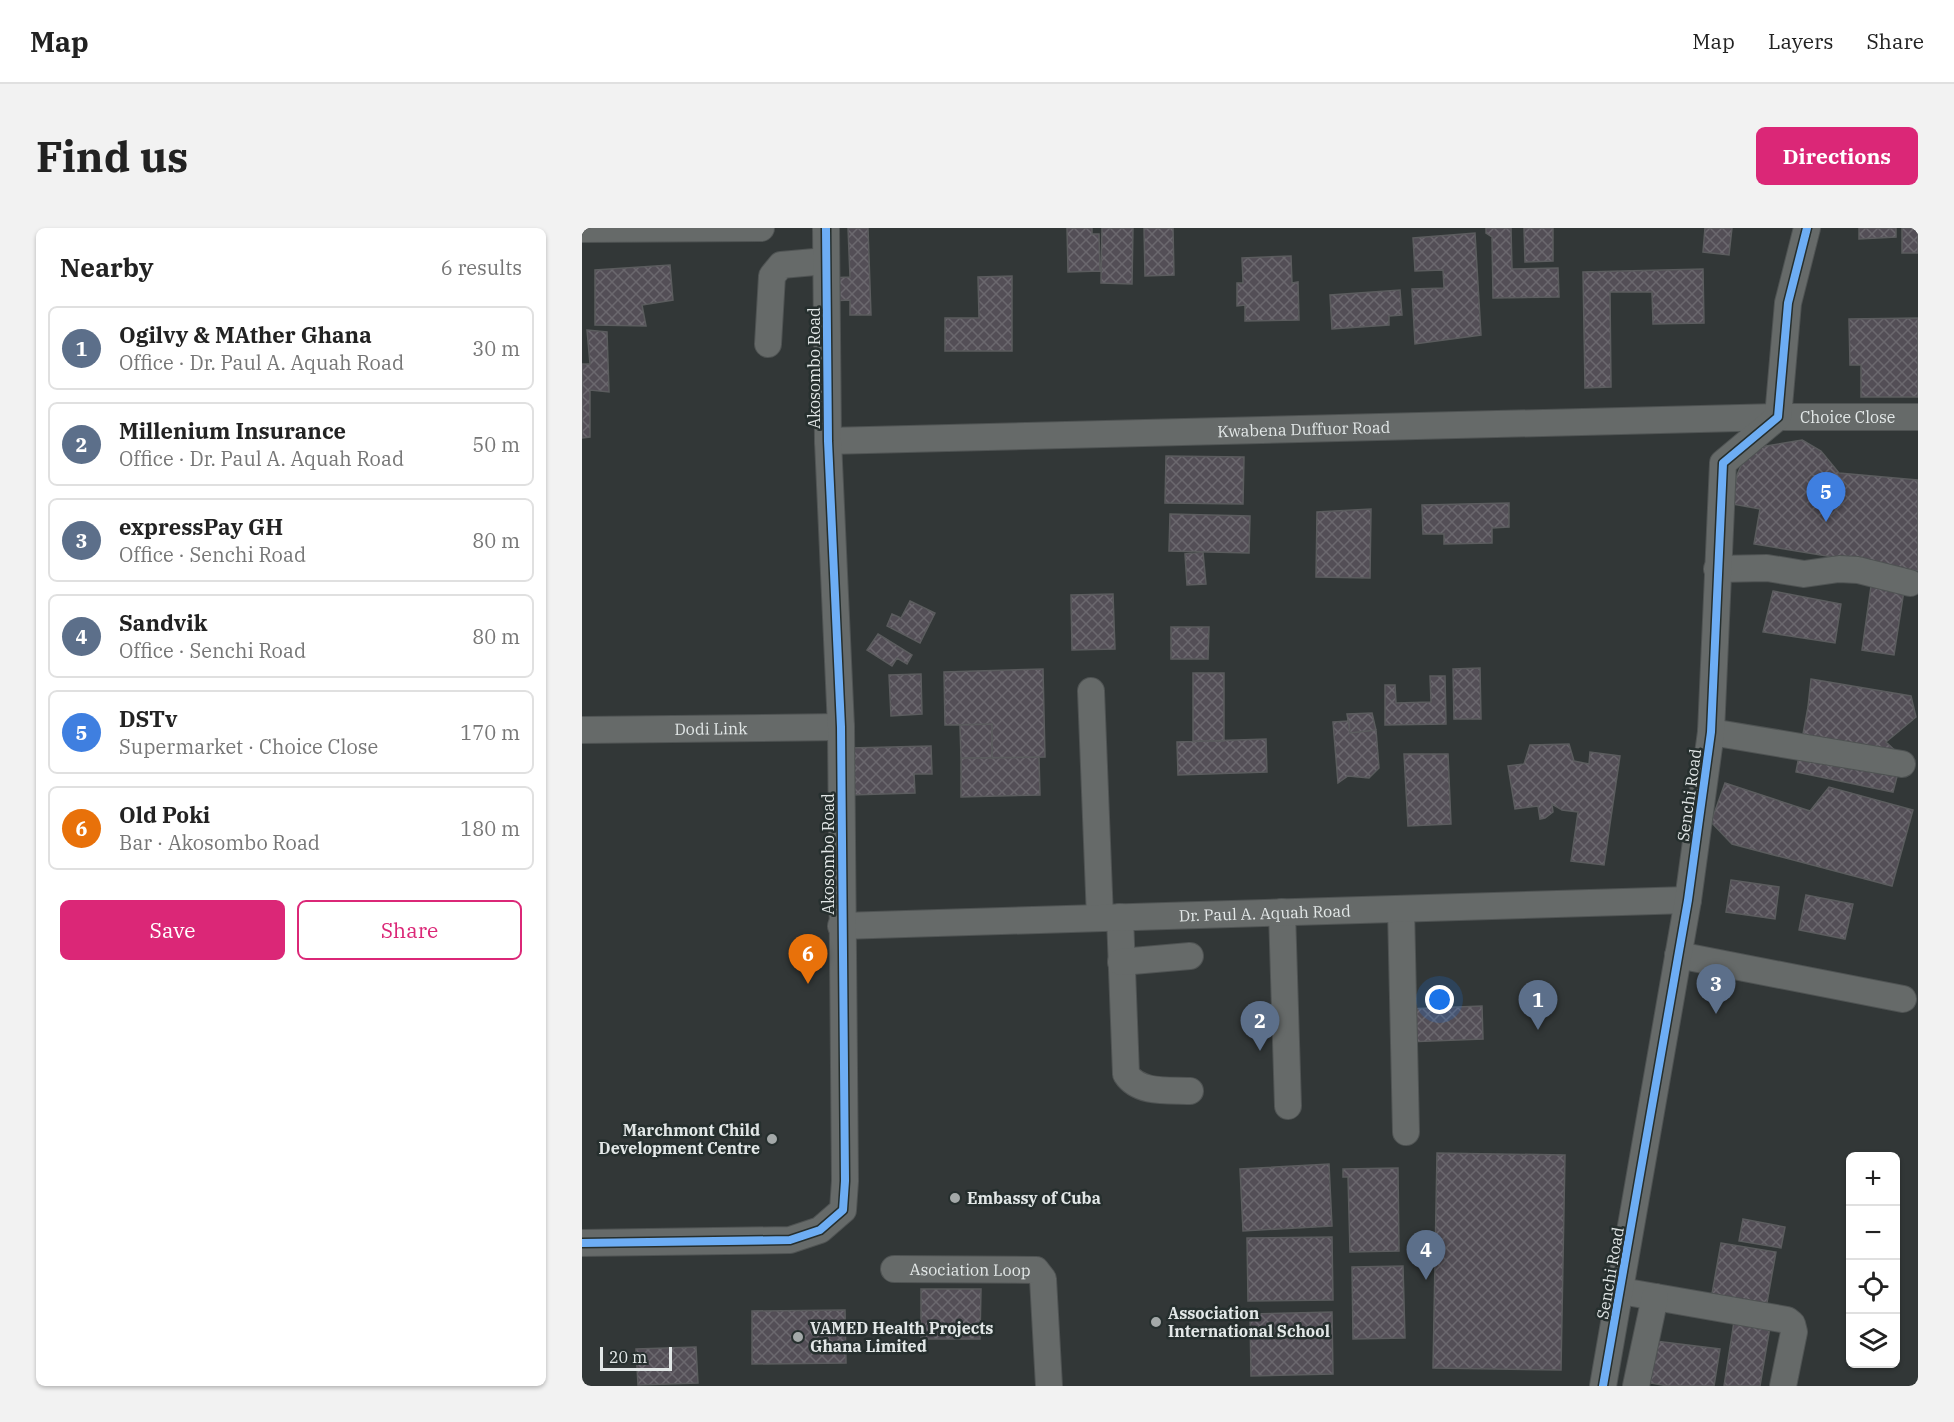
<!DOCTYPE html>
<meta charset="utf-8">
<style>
body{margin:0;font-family:"IBM Plex Serif",serif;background:#f2f2f2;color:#222}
.controls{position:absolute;right:18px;bottom:18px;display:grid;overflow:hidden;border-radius:9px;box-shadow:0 2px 4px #0004}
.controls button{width:54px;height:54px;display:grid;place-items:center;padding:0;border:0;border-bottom:2px solid #e0e0e0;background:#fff;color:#222;font:30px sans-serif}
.scale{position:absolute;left:18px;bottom:15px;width:72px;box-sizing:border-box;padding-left:6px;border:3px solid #e2e7e7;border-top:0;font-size:16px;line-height:21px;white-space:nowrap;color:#e2e7e7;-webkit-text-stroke:4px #262f2e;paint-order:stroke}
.you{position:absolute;left:858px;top:772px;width:21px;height:21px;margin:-15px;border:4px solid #fff;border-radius:50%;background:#1a73e8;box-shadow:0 0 0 9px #1a73e833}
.badge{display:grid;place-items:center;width:39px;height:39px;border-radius:50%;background:#db2777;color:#fff;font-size:20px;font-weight:700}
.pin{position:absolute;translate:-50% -50px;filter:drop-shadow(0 2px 3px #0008)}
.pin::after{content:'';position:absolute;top:32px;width:21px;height:18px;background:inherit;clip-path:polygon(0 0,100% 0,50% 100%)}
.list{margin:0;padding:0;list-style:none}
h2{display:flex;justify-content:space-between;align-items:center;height:78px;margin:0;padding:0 24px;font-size:26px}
h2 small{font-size:20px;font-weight:400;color:#767676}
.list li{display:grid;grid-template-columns:39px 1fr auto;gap:18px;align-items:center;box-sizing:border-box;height:84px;margin:0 12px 12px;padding:0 12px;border:2px solid #e0e0e0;border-radius:9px}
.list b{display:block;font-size:22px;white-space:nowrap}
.list p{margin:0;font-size:20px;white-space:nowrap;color:#767676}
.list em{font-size:20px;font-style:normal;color:#767676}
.actions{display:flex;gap:12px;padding:18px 24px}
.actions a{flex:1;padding:14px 0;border:2px solid #db2777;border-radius:9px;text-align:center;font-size:21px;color:#db2777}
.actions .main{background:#db2777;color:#fff}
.icon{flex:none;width:33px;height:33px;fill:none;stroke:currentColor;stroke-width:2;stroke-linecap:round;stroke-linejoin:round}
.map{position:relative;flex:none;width:1336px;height:1158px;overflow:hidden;border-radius:9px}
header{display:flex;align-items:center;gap:36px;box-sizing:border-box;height:84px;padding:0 30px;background:#fff;border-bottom:2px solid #e0e0e0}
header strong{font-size:28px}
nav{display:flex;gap:33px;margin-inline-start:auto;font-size:21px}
.intro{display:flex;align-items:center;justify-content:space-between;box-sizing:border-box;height:144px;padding:0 36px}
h1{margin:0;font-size:42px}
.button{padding:15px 27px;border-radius:9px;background:#db2777;color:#fff;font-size:21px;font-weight:700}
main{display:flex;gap:36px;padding:0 36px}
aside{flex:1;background:#fff;border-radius:9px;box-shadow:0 2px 4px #0004}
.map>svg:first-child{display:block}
.building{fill:url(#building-cross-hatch);stroke:#5b5c5e;stroke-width:1.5}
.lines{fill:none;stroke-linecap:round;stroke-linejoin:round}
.minor-casing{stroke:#4f5353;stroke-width:28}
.minor{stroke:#666a69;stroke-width:26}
.cycleway-casing{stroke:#262f2e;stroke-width:11}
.cycleway{stroke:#6dadf4;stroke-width:8}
.poi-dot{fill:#a4a9a9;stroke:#262f2e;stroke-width:2}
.labels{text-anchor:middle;stroke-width:5;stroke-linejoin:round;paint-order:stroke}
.street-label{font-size:16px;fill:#e2e7e7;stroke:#262f2e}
.poi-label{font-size:16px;font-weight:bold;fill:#e2e7e7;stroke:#262f2e;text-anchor:start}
</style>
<header>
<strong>Map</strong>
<nav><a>Map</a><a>Layers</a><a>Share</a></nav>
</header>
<div class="intro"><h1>Find us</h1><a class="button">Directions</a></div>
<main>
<aside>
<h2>Nearby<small>6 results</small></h2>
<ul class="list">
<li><span class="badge" style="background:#5c6f8a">1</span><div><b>Ogilvy &amp; MAther Ghana</b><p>Office · Dr. Paul A. Aquah Road</p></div><em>30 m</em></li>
<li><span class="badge" style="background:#5c6f8a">2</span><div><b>Millenium Insurance</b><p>Office · Dr. Paul A. Aquah Road</p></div><em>50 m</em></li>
<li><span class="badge" style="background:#5c6f8a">3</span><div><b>expressPay GH</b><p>Office · Senchi Road</p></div><em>80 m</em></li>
<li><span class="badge" style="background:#5c6f8a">4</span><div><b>Sandvik</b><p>Office · Senchi Road</p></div><em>80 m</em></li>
<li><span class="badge" style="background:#3f7fe0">5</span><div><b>DSTv</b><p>Supermarket · Choice Close</p></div><em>170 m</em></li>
<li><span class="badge" style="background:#e8710a">6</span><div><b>Old Poki</b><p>Bar · Akosombo Road</p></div><em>180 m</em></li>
</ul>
<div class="actions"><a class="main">Save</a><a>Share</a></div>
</aside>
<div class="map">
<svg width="1336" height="1158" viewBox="0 0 1336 1158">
<defs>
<pattern id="building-cross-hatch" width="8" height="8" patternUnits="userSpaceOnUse" patternTransform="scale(1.5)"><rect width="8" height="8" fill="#534e56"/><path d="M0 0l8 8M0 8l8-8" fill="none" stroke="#6b686e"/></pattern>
</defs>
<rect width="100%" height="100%" fill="#323737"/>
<path class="building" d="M 266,0 L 286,0 L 289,87 L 268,87 L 268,72 L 248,73 L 247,50 L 268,49 Z
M 485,0 L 510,0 L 510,6 L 517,6 L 518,43 L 486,44 Z
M 520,0 L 551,0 L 550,56 L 519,55 Z
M 562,0 L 591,0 L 592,47 L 563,48 Z
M 904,0 L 929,0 L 930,41 L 976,40 L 977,69 L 911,70 L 910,9 L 904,5 Z
M 942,0 L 971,0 L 971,33 L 943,34 Z
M 1123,0 L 1150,0 L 1147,27 L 1121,24 Z
M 1277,0 L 1314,0 L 1314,9 L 1277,11 Z
M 1320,0 L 1336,0 L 1336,25 L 1320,25 Z
M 893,5 L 899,107 L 833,116 L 830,61 L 862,60 L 861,42 L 833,43 L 831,10 Z
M 709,28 L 710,55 L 716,54 L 717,92 L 663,93 L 663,77 L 655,78 L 655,55 L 661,55 L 660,30 Z
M 88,37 L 91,72 L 60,77 L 64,98 L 13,97 L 13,42 Z
M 1121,41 L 1122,95 L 1071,96 L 1070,64 L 1028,64 L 1029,159 L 1003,160 L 1001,44 Z
M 430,48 L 430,123 L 363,123 L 363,90 L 397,90 L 396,49 Z
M 818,62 L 820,87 L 807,88 L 807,97 L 750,101 L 748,67 Z
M 1336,90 L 1336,169 L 1279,169 L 1279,137 L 1268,137 L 1267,91 Z
M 5,102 L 25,104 L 27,164 L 8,162 L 8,209 L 0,210 L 0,136 L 8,136 Z
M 1220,212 L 1239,223 L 1257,245 L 1336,252 L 1336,343 L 1172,316 L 1178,281 L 1150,276 L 1155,247 L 1166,221 Z
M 584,228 L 662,229 L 661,276 L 583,275 Z
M 927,275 L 927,299 L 910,300 L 910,315 L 862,316 L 862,306 L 841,306 L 840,277 Z
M 789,281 L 788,350 L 734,349 L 735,284 Z
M 588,286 L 668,288 L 667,325 L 587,323 Z
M 621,324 L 624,356 L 605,357 L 603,326 Z
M 1290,351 L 1323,356 L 1312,427 L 1280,422 Z
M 1191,363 L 1259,376 L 1253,415 L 1181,404 Z
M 531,366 L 533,421 L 490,422 L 489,367 Z
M 328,373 L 353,385 L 338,415 L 305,398 L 310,386 L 319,390 Z
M 589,399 L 627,399 L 626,431 L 589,431 Z
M 296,406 L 330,427 L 325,436 L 315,430 L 310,438 L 285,422 Z
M 898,440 L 899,491 L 872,491 L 871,441 Z
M 461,441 L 463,529 L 410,530 L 410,496 L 363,497 L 362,444 Z
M 611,445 L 642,445 L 642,513 L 611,513 Z
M 339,446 L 340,486 L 309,488 L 307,447 Z
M 848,448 L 863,448 L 864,496 L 803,497 L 803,457 L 813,457 L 814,475 L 849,474 Z
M 1229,451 L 1329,468 L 1334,489 L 1304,514 L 1320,529 L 1311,564 L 1214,544 L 1226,479 Z
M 790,485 L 794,502 L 768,505 L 765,486 Z
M 767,493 L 768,505 L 794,502 L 797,540 L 787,550 L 766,548 L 756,555 L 751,494 Z
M 410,496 L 410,530 L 379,530 L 378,497 Z
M 684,511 L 685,544 L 596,547 L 595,514 Z
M 987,516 L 992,533 L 1007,536 L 1008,524 L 1038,528 L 1022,637 L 989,633 L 996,584 L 980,582 L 970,576 L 971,584 L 963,590 L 958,591 L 956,578 L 933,581 L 926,538 L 942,536 L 948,517 Z
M 349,518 L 350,546 L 332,546 L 333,565 L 269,567 L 268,520 Z
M 822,526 L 866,526 L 869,596 L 826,598 Z
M 457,529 L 458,567 L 379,569 L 379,530 Z
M 1143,555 L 1228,583 L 1247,559 L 1331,582 L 1310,658 L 1150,616 L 1129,594 Z
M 1149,652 L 1197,659 L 1193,691 L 1144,684 Z
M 1224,667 L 1271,676 L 1263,711 L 1217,702 Z
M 900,778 L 901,811 L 824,814 L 823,781 Z
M 855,925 L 983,927 L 979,1142 L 851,1140 Z
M 747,936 L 750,998 L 661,1003 L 658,941 Z
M 816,940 L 817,1023 L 768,1024 L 766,949 L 761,949 L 761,941 Z
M 1161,991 L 1203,999 L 1199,1020 L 1157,1013 Z
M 750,1009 L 751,1072 L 666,1073 L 665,1010 Z
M 1139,1015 L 1194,1024 L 1183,1086 L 1128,1077 Z
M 821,1038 L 823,1110 L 771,1111 L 770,1039 Z
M 339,1061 L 399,1061 L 398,1111 L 339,1111 Z
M 263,1082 L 264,1135 L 170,1136 L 170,1083 Z
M 750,1084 L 751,1146 L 669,1148 L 668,1086 Z
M 1153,1087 L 1189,1093 L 1178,1158 L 1142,1158 Z
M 1073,1113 L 1138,1121 L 1132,1158 L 1086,1158 L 1068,1155 Z
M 114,1119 L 116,1155 L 56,1157 L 54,1121 Z"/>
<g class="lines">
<defs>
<g id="minor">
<path d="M 0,1 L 179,0"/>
<path d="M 186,116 L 190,48 L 199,37 L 244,33"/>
<path id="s1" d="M 246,213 L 1196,189 L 1336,189"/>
<path d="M 1135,341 L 1185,340 L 1222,346 L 1257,341 L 1276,342 L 1328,355"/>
<path d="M 509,463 L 518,690"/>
<path id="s2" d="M 0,502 L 259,499"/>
<path d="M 1129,504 L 1320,536"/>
<path d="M 819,681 L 824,904"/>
<path d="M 700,684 L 706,878"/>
<path d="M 538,689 L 544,846 C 557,866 587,862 608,863"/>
<path id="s3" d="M 259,698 L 1106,672"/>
<path d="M 1096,727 L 1321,771"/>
<path d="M 539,734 L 608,728"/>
<path d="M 0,1015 L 208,1012 L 238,1002 L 261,982 L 263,953 L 259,499 L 246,213 L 244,0"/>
<path id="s4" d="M 312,1041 L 454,1042 L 461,1051 L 467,1158"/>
<path d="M 1039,1063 L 1205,1092 L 1210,1096 L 1212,1104 L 1201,1158"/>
<path d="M 1021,1158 L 1106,672 L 1129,504 L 1141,235 L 1196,189 L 1206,75 L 1225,0"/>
<path d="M 1054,1158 L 1073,1069"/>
</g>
</defs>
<use href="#minor" class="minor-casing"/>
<use href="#minor" class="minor"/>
<defs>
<path id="cycleway" d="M 0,1015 L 208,1012 L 238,1002 L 261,982 L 263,953 L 259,499 L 246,213 L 244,0
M 1021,1158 L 1106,672 L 1129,504 L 1141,235 L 1196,189 L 1206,75 L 1225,0"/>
</defs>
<use href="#cycleway" class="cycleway-casing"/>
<use href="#cycleway" class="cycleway"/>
</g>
<g class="poi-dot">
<circle cx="190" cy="911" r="6"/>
<circle cx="373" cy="970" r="6"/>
<circle cx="574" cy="1094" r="6"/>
<circle cx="216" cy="1109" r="6"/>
</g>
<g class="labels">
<g class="street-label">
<text transform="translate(232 140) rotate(-90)" y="6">Akosombo Road</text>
<text dy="6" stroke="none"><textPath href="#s1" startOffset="1020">Choice Close</textPath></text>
<text dy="6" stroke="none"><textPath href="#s1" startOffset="476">Kwabena Duffuor Road</textPath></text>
<text dy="6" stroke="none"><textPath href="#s2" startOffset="129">Dodi Link</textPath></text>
<text transform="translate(1107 567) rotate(-82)" y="6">Senchi Road</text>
<text transform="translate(246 626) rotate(-90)" y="6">Akosombo Road</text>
<text dy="6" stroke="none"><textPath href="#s3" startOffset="424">Dr. Paul A. Aquah Road</textPath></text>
<text dy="6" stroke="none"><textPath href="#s4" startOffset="76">Asociation Loop</textPath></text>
<text transform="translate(1028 1045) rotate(-80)" y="6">Senchi Road</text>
</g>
<g class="poi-label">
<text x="178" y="908" text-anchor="end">Marchmont Child<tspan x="178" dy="18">Development Centre</tspan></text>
<text x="385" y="976">Embassy of Cuba</text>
<text x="586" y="1091">Association<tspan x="586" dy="18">International School</tspan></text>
<text x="228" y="1106">VAMED Health Projects<tspan x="228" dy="18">Ghana Limited</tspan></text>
</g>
</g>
</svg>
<div class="controls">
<button>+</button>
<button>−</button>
<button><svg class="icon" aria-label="locate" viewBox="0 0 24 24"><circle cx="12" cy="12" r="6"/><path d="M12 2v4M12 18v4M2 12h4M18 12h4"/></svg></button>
<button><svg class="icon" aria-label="layers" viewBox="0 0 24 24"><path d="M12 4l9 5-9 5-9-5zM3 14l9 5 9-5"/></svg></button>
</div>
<div class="scale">20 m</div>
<div class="you"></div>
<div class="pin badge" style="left:956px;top:802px;background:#5c6f8a">1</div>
<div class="pin badge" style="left:678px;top:823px;background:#5c6f8a">2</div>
<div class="pin badge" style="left:1134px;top:786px;background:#5c6f8a">3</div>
<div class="pin badge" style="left:844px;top:1052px;background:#5c6f8a">4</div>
<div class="pin badge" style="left:1244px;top:294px;background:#3f7fe0">5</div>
<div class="pin badge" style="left:226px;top:756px;background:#e8710a">6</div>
</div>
</main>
